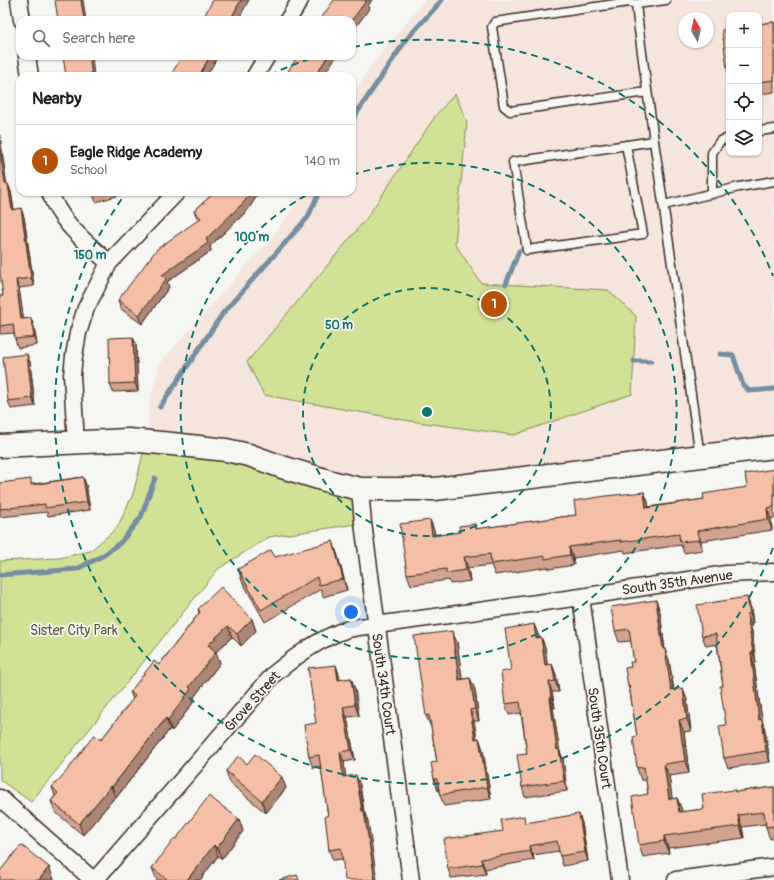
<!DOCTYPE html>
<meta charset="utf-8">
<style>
body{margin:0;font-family:Pangolin,sans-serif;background:#f2f2f2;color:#202124}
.controls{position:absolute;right:12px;top:12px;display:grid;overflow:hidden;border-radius:8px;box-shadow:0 1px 3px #0004}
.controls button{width:36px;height:36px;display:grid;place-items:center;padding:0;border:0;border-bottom:1px solid #e0e0e0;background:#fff;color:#202124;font:20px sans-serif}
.compass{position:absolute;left:678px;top:12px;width:36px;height:36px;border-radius:50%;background:#fff;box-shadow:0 1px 3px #0004;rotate:352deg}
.you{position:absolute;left:351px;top:612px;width:14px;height:14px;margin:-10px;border:3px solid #fff;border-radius:50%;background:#1a73e8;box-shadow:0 0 0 6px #1a73e833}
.badge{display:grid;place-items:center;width:26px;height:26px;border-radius:50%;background:#b45309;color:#fff;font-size:13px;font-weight:700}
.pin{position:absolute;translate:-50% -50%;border:2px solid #fff;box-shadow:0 1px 4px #0006}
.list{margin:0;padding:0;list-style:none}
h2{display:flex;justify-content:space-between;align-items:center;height:52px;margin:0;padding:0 16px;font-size:17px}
h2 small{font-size:13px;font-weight:400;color:#757577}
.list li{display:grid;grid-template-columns:26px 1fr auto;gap:12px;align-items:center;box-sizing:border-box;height:72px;padding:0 16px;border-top:1px solid #e0e0e0}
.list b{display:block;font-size:15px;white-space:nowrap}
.list p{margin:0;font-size:13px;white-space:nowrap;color:#757577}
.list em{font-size:13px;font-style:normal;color:#757577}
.icon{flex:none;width:22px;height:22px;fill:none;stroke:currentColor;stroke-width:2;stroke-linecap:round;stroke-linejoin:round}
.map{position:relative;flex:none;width:774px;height:880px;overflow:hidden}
.search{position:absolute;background:#fff;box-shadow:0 1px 3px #0004;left:16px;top:16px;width:340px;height:44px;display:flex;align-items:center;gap:10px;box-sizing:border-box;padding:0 14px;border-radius:12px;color:#757577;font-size:15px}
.panel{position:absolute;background:#fff;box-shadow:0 1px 3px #0004;left:16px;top:72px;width:340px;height:124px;border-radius:12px}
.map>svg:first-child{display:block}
.built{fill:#f5e5dc;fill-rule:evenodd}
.green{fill:#d1e296;stroke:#86865a}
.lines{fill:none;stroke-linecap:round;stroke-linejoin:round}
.stream{stroke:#748ea1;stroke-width:5}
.lane-casing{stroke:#3b2a1e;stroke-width:11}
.street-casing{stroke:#3b2a1e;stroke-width:19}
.secondary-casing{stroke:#3b2a1e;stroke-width:25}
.lane{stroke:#f6f6f2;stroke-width:8}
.street{stroke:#f6f6f2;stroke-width:16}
.secondary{stroke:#f6f6f2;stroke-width:22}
.wall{fill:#d2a390;stroke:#3b2a1e}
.shaded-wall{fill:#ab8575;stroke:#3b2a1e}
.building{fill:#f4bea7;stroke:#3b2a1e}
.ring{fill:none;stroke:#0f766e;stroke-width:2;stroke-dasharray:7 5}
.labels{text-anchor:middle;stroke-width:3.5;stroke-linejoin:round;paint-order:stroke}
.street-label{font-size:14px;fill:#3b2a1e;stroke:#f6f6f2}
.park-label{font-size:14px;fill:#60583c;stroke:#f6f6f2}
.centre{fill:#0f766e;stroke:#f6f6f2;stroke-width:2}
.ring-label{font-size:12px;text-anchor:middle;font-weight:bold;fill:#0f766e;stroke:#f6f6f2;stroke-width:3.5;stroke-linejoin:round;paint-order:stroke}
</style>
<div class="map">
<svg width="774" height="880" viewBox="0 0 774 880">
<rect width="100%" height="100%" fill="#f6f6f2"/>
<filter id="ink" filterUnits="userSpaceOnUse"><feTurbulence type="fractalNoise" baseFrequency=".025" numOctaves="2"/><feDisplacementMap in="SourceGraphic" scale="8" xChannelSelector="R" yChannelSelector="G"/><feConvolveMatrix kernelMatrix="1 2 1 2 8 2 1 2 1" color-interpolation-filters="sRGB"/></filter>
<g filter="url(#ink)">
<path class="built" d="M 425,0 L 774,0 L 774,447 L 360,489 L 146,442 L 151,396 L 160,363 L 266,244 L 293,209 L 302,192 L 352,192 L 352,98 L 369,68 ZM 729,15 L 759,15 L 759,153 L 729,153 ZM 684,18 L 708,18 L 708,42 L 684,42 Z"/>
<path class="green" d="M 455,94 L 467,122 L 455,244 L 481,283 L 608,290 L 636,316 L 632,394 L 514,435 L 410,421 L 264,395 L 247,362 L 366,219 L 436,115 Z
M 146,442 L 360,489 L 363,523 L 269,537 L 218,569 L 31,802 L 0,780 L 0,561 L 59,558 L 90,551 L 117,528 L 133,494 Z"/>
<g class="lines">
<path class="stream" d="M 352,120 L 406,40 L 442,0
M 506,284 L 519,251
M 720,354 L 733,355 L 743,385 L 749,391 L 774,389
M 634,361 L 651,361
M 160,407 L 223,313 L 308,217 L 319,192
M 0,575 L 77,569 L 104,555 L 121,542 L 141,517 L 155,478"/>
<defs>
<path id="lane" d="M 636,4 L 666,0
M 647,92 L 510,111 L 504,106 L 492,27 L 495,22 L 629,2 L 636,4 C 641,50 648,95 654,141 L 700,456
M 759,131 L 774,129
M 626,145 L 643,234 L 527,250 L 513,162 L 654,141
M 712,194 L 712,153 L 720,141 L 729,138
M 664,205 L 739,187 L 774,181"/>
<path id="street" d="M 19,0 L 22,20
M 288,20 L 300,0
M 27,56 L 30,76
M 255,76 L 267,56
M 50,192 C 59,222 87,243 109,263
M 76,443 L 72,375 L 74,356 L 78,333 L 86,308 L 109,263 L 177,192
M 360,489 L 363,523 L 411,880
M 581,597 L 620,880
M 0,798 L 93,880
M 95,880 L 274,674 C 296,656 320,638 348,629 C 357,627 367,626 376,625 L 581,597 L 726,574 L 774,572
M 676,880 L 774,867"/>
<path id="secondary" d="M 0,446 L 128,440 L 172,444 L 226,450 L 249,455 L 282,467 L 335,483 L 360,489 L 435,489 L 774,447"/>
</defs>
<use href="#lane" class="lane-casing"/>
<use href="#street" class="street-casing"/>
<use href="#secondary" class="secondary-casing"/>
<use href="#lane" class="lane"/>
<use href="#street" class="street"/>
<use href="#secondary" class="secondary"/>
</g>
<path class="wall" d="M 774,22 L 774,92 L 759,94 L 759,24 Z
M 7,184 L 8,184 L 11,192 L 14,209 L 24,217 L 34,286 L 19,288 L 23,319 L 31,318 L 34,327 L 37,345 L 18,348 L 15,339 L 14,333 L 0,334 L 0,296 L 3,296 Z
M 92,192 L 119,192 L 120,195 L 96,202 Z
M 215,192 L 259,192 L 248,210 L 210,246 L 211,251 L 167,282 L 169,287 L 142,324 L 121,309 L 118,300 L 198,220 L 194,211 Z
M 133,337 L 136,345 L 138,391 L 113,392 L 110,384 Z
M 30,362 L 35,406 L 11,409 L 8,401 Z
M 774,469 L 774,518 L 771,519 L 772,530 L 701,541 L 702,550 L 684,553 L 681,545 L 625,553 L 624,550 L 573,558 L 574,565 L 549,569 L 548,567 L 495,575 L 491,565 L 468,568 L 470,581 L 450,584 L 449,580 L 411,585 L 407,574 L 430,520 L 434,530 L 435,536 L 460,532 L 475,524 L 477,529 L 576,515 L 644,492 L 648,502 L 648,507 L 704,499 L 747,487 Z
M 83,477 L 86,485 L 90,510 L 48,516 L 47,512 L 0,517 L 0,483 L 33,484 Z
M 337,553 L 347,590 L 323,597 L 321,589 L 265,622 L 242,581 L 238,569 L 275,557 Z
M 656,600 L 660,612 L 665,650 L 669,660 L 674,690 L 687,700 L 691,731 L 684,732 L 689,773 L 669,776 L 672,799 L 677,798 L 682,812 L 704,809 L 735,790 L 736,792 L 774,787 L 774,838 L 770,839 L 765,824 L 742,827 L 744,838 L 668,848 L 669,853 L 643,857 L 639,845 L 648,794 L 646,780 L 641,780 L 637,768 L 637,736 L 630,692 L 628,686 L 631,667 L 634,662 L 631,641 L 619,642 L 615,631 Z
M 751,608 L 753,624 L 751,624 L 756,663 L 754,664 L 762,720 L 765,730 L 770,762 L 728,768 L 724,758 L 726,725 L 723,686 L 717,644 L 706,646 L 702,636 Z
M 198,609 L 252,619 L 256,631 L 241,646 L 232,637 L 216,652 L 220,663 L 194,697 L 195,700 L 172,731 L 170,729 L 116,798 L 115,797 L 83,835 L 55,812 L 51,801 L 55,796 L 52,787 L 101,740 L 133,699 L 130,692 L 159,665 L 199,613 Z
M 538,634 L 538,638 L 541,637 L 545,647 L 547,665 L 552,664 L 556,675 L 559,692 L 552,692 L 555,708 L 553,708 L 559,749 L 563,759 L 567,791 L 525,797 L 522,787 L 527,754 L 521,713 L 509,715 L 505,704 L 511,670 Z
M 457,642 L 462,679 L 470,678 L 475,690 L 479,721 L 474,721 L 477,739 L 479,738 L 483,750 L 491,799 L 444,806 L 440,795 L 439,791 L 438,791 L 434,779 L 437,762 L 431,727 L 426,716 Z
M 336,665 L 339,675 L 340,680 L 351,678 L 355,689 L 359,716 L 347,717 L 355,760 L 344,762 L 345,776 L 360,785 L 364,811 L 368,821 L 342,859 L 333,860 L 329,850 L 328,816 L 321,766 L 313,768 L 309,757 L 316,723 Z
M 247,764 L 286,788 L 266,813 L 230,783 L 226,771 Z
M 239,819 L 243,831 L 222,859 L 218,856 L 200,880 L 157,880 L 152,868 L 176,839 Z
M 527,823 L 582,823 L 588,861 L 563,866 L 560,856 L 559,851 L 533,855 L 534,860 L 485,869 L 486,874 L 451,878 L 448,869 L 503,831 Z"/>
<path class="shaded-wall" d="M 81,0 L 83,0 L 86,20 L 84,20 Z
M 241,0 L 249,0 L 238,20 L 230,20 Z
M 364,0 L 372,0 L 368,6 L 369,9 L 352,32 L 352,20 Z
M 89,56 L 92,56 L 94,76 L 92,76 Z
M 210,56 L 218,56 L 207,76 L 199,76 Z
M 328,56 L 336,56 L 336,57 L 323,76 L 315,76 Z
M 0,135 L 8,193 L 5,184 L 0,149 Z
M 8,184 L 11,192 L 15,218 L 12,210 Z
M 251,192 L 259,192 L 248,210 L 210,246 L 211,251 L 167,282 L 169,287 L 142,324 L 139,315 L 162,275 L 206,239 Z
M 21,208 L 24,217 L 34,286 L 31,278 Z
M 16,280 L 19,288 L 25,328 L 21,319 Z
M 31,318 L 34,327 L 37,345 L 34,337 Z
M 133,337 L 136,345 L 138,391 L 135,383 Z
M 27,354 L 30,362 L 35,406 L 32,398 Z
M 83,477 L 86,485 L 90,510 L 87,502 Z
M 644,492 L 648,502 L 650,518 L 646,508 Z
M 767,508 L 771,519 L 772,530 L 768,519 Z
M 430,520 L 434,530 L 436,547 L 432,536 Z
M 697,531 L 701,541 L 702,550 L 699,540 Z
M 333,541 L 337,553 L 347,590 L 343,579 Z
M 569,547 L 573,558 L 574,565 L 570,555 Z
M 464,557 L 468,568 L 470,581 L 466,570 Z
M 747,597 L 751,608 L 753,624 L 750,614 Z
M 656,600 L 660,612 L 665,650 L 669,660 L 675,702 L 671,690 L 663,649 Z
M 747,614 L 751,624 L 756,663 L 753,653 Z
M 252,619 L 256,631 L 241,646 L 237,634 Z
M 534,624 L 538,634 L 540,648 L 536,638 Z
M 228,626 L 232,637 L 216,652 L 220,663 L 194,697 L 195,700 L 172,731 L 168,720 L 189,687 L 208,645 Z
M 452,631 L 457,642 L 464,691 L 459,680 Z
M 541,637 L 545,647 L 549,676 L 545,665 Z
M 751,653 L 754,664 L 762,720 L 765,730 L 770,762 L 766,751 L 759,720 Z
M 552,664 L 556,675 L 559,692 L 555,681 Z
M 336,665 L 339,675 L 342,691 L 338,680 Z
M 351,678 L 355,689 L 359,716 L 355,705 Z
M 470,678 L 475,690 L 479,721 L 475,709 Z
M 549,682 L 552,692 L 555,708 L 551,698 Z
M 683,688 L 687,700 L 691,731 L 687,719 Z
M 550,698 L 553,708 L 561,759 L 559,749 L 563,759 L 567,791 L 564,781 L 557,750 Z
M 343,707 L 347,717 L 355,760 L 351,750 Z
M 470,710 L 474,721 L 479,751 L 475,739 Z
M 166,718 L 170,729 L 116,798 L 112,787 Z
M 679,720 L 684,732 L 689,773 L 685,761 Z
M 479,738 L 483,750 L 491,799 L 487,787 Z
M 340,752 L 344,762 L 347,787 L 343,777 Z
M 664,764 L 669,776 L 674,811 L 669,799 Z
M 356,775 L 360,785 L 365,822 L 362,811 Z
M 282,777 L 286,788 L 266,813 L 262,801 Z
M 111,786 L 115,797 L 83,835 L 79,824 Z
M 677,798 L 682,810 L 683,824 L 679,812 Z
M 364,811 L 368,821 L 377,880 L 375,880 Z
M 579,814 L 582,823 L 588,861 L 585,852 Z
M 738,815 L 742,827 L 744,838 L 740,826 Z
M 239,819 L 243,831 L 222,859 L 217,848 Z
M 664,836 L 668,848 L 669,853 L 664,841 Z
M 214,845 L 218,856 L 200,880 L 187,880 Z
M 529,846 L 533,855 L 534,860 L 530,851 Z
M 481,859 L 485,869 L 486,874 L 482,864 Z
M 49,867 L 54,879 L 53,880 L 39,880 Z"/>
<path class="building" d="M 55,0 L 81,0 L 84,20 L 58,20 Z
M 213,0 L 241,0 L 230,20 L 202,20 Z
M 334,0 L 365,0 L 366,1 L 352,20 L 320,20 Z
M 774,22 L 774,80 L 759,82 L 759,24 Z
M 729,29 L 729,83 L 722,30 Z
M 63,56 L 89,56 L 92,76 L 66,76 Z
M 182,56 L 210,56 L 199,76 L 172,76 L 171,75 Z
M 298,56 L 328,56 L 315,76 L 289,76 L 291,72 L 288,71 Z
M 0,149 L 5,184 L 8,184 L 12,210 L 21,208 L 31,278 L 16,280 L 21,319 L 31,318 L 34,337 L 15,339 L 13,324 L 0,326 L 0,296 L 3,296 L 0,273 Z
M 215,192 L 251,192 L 245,201 L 206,239 L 208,243 L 162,275 L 166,279 L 139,315 L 118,300 L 157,249 L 201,218 L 194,211 Z
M 133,337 L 135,383 L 110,384 L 109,338 Z
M 27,354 L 32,398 L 8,401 L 3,357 Z
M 774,469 L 774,507 L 767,508 L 768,519 L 697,531 L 699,540 L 680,542 L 679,534 L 621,542 L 621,540 L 569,547 L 570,555 L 545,559 L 545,556 L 491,564 L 490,554 L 464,557 L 466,570 L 446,573 L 446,569 L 407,574 L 400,524 L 430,520 L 432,536 L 460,532 L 459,526 L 475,524 L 475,529 L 576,515 L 574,501 L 606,496 L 644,492 L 646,508 L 704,499 L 703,494 L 747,487 L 745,474 Z
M 83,477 L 87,502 L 45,508 L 45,504 L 0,509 L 0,483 L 31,479 L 31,485 Z
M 333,541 L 343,579 L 319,585 L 317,577 L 261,610 L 238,569 L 271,550 L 275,557 Z
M 221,587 L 252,619 L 237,634 L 228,626 L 208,645 L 216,652 L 189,687 L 191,689 L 168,720 L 166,718 L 112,787 L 111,786 L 79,824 L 51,801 L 58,793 L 52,787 L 66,772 L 94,735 L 101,740 L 135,696 L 130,692 L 154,661 L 159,665 L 200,612 L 198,609 Z
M 747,597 L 750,614 L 747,614 L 753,653 L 751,653 L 759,720 L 762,719 L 766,751 L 724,758 L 719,726 L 726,725 L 720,686 L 723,686 L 716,634 L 702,636 L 697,605 Z
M 656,600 L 663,649 L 665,649 L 671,690 L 683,688 L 687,719 L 679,720 L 685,761 L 664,764 L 669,799 L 677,798 L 679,812 L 704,809 L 702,794 L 735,790 L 735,792 L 774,787 L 774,826 L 766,827 L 764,812 L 738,815 L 740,826 L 664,836 L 664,841 L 639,845 L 632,797 L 648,794 L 644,767 L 637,768 L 633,737 L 637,736 L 629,685 L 628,686 L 625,668 L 631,667 L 630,662 L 634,662 L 629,629 L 615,631 L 611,607 Z
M 534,624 L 536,638 L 541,637 L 545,665 L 552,664 L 555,681 L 549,682 L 551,698 L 550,698 L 557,750 L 559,749 L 564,781 L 522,787 L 517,755 L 527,754 L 520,702 L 505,704 L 501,672 L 511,670 L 505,629 Z
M 452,631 L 459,680 L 470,678 L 475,709 L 470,710 L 475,739 L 479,738 L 487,787 L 440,795 L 437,779 L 434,779 L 431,763 L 437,762 L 429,715 L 426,716 L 414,636 Z
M 336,665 L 338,680 L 351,678 L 355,705 L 343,707 L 351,750 L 340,752 L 343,777 L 356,775 L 362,811 L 364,811 L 375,880 L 345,880 L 341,848 L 329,850 L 325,816 L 328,816 L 319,755 L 309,757 L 304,725 L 316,723 L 308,668 Z
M 255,754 L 282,777 L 262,801 L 226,771 L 238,756 L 247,764 Z
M 209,796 L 239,819 L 217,848 L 214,845 L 187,880 L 168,880 L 152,868 L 175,838 L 176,839 Z
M 579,814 L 585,852 L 560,856 L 557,841 L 529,846 L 530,851 L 481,859 L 482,864 L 448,869 L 444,839 L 503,831 L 501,820 L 524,816 L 525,823 Z
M 21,845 L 49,867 L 39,880 L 0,880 L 0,871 Z
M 297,875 L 299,880 L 279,880 Z"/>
</g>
<g class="ring">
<circle cx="427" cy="412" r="124"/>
<path d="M352 175A248 248 0 1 1 312 192"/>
<path d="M773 548A372 372 0 1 1 126 193M270 75A372 372 0 0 1 318 56M353 47A372 372 0 0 1 773 276"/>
</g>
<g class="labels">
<g class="street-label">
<text transform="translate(677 582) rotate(-8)" y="5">South 35th Avenue</text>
<text transform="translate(384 684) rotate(82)" y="5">South 34th Court</text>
<text transform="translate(252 701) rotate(-48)" y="5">Grove Street</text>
<text transform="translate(600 738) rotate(82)" y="5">South 35th Court</text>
</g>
<g class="park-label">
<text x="74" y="635">Sister City Park</text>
</g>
</g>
<circle cx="427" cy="412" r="6" class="centre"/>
<g class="ring-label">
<text x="252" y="241">100 m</text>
<text x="90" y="259">150 m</text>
<text x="339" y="329">50 m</text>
</g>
</svg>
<div class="controls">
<button>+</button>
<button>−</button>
<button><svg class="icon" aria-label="locate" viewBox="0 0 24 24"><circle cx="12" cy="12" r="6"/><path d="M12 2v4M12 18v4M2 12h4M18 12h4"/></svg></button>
<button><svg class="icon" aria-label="layers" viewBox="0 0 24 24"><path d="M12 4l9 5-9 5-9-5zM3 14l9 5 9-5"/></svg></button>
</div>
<svg class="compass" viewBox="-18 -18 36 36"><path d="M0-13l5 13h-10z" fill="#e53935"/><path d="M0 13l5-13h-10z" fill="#757577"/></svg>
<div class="you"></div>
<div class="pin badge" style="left:494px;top:304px">1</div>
<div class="search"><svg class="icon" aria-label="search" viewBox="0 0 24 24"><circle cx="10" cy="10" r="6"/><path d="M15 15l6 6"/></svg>Search here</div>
<section class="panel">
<h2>Nearby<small></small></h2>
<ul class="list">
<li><span class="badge">1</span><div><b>Eagle Ridge Academy</b><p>School</p></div><em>140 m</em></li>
</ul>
</section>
</div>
